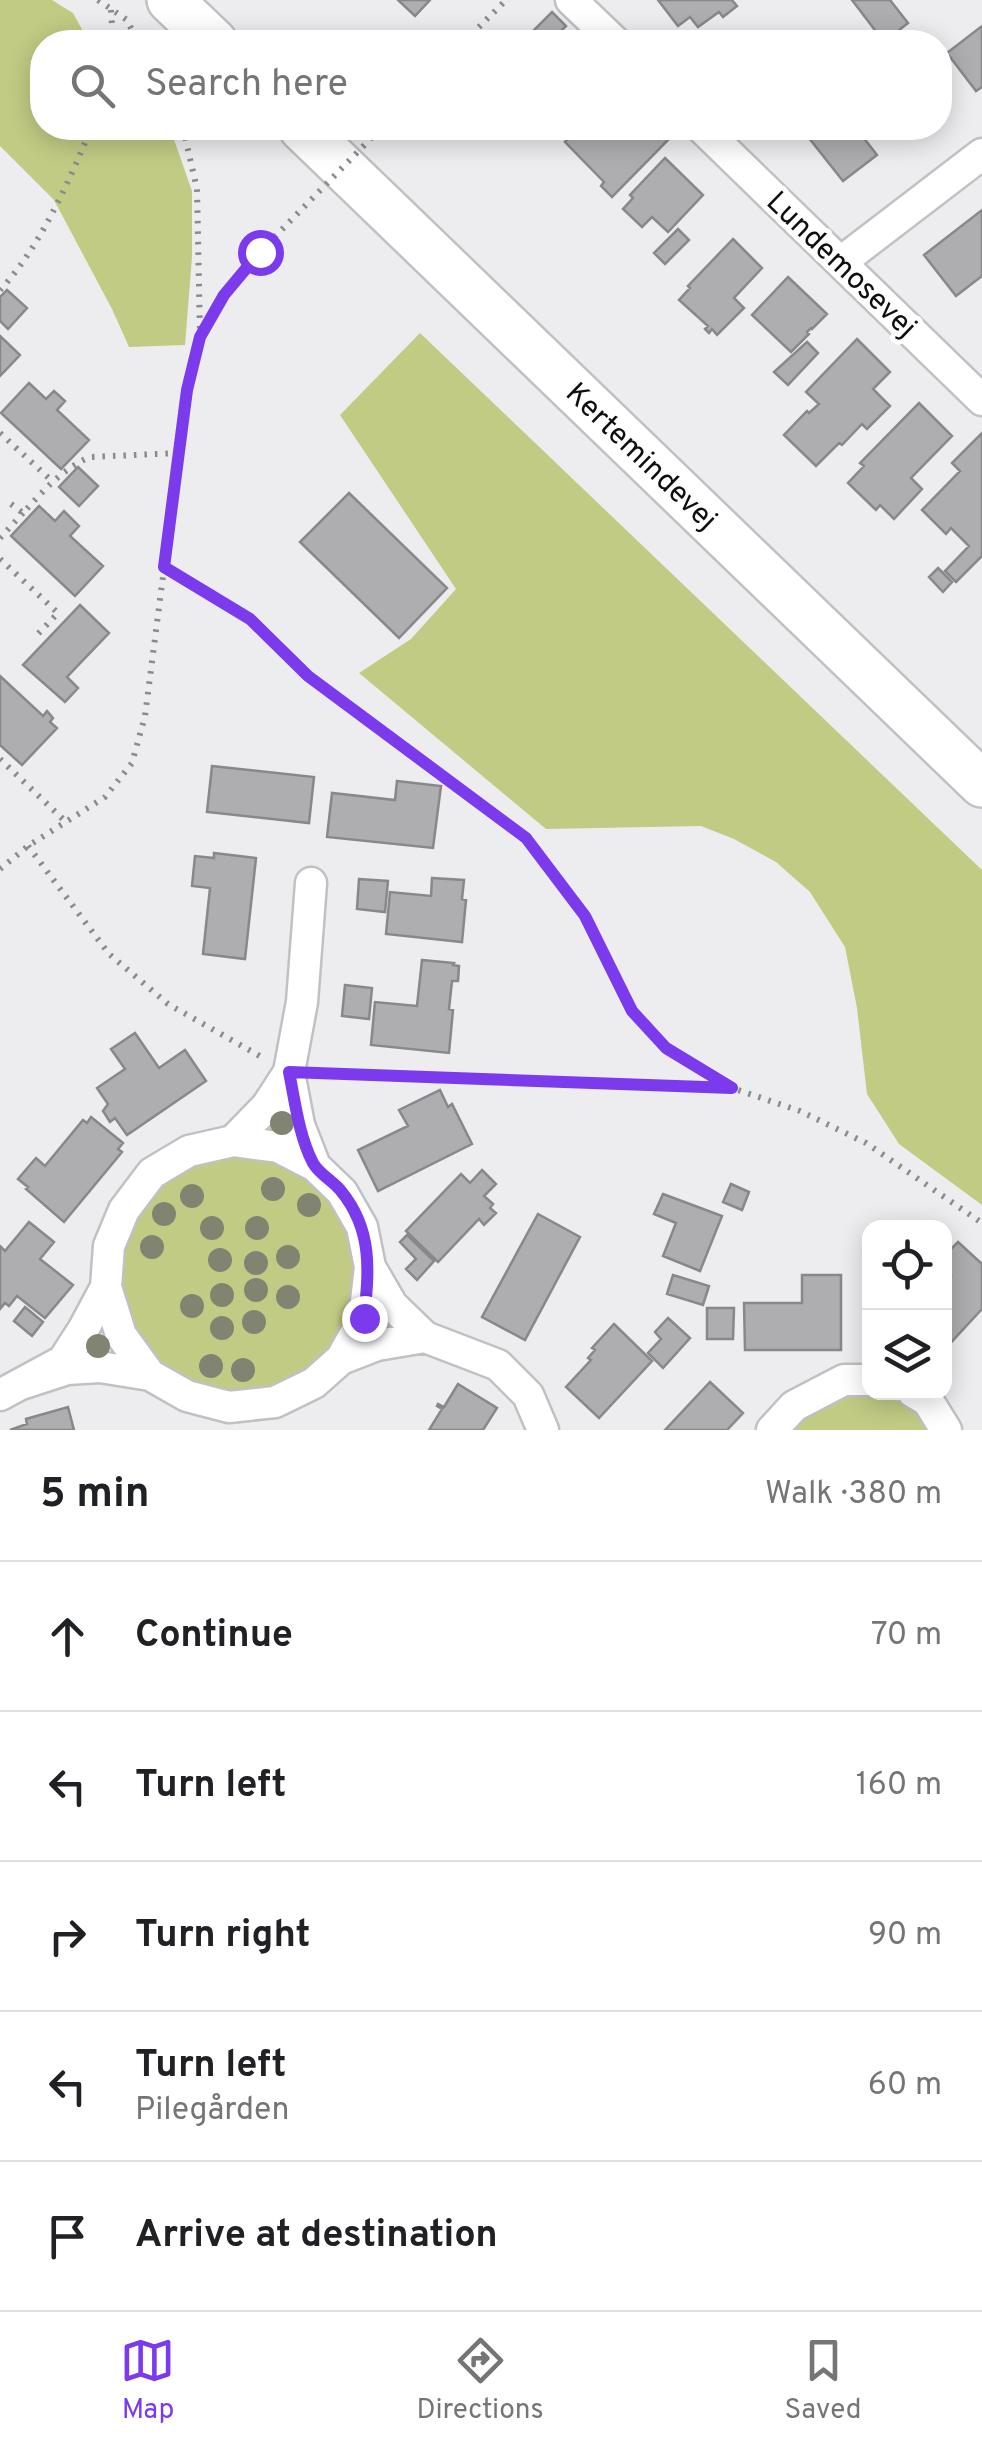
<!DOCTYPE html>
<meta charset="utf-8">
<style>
body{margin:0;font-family:Overpass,sans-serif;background:#f6f6f6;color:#202124}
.controls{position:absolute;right:30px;bottom:30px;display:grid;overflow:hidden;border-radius:20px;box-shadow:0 5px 25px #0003}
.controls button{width:90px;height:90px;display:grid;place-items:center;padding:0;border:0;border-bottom:2px solid #e0e0e0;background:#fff;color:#202124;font:50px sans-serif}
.stop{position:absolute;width:30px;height:30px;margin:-22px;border:8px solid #7c3aed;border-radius:50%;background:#fff}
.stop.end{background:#7c3aed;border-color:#fff;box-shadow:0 2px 10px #0008}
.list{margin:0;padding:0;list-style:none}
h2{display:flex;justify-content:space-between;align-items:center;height:130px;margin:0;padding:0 40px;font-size:42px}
h2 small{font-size:32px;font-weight:400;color:#757577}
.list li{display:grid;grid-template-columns:65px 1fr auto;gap:30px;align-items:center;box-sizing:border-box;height:150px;padding:0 40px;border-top:2px solid #e0e0e0}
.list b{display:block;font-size:38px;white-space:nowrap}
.list p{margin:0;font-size:32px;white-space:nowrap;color:#757577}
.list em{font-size:32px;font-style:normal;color:#757577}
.icon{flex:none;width:55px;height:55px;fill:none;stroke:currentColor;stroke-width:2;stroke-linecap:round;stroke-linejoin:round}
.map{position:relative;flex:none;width:982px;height:1430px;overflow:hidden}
.search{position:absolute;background:#fff;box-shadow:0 5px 25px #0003;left:30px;right:30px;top:30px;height:110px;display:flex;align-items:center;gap:25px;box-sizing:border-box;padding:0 35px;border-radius:40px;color:#757577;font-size:38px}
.sheet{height:880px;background:#fff}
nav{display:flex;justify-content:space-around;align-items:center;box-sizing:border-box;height:140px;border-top:2px solid #e0e0e0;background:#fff;font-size:28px;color:#757577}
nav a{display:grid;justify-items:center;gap:5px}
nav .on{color:#7c3aed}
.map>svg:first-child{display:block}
.green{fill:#c1cb84}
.building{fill:#aeaeb0;stroke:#88888b;stroke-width:2.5}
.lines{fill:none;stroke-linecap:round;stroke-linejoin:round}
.street-casing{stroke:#c1c1c4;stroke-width:35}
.secondary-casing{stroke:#c1c1c4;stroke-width:50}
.path{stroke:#8b8b8e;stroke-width:6;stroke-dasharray:2.5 8;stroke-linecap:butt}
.street{stroke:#fff;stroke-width:30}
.secondary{stroke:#fff;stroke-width:45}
.path-bridge{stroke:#8b8b8e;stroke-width:6;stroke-dasharray:2.5 8;stroke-linecap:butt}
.tree{fill:#828472}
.route{stroke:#7c3aed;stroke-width:12}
.labels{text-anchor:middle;stroke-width:10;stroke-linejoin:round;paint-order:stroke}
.street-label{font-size:30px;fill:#0e0e0f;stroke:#fff}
</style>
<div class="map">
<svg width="982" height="1430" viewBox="0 0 982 1430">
<rect width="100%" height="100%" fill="#ededf0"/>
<path class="green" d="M 0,0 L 52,0 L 73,13 L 89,42 L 42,42 L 42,128 L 170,128 L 192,191 L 192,257 L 185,345 L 129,347 L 112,309 L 54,200 L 0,146 Z
M 420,333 L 982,870 L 982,1205 L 899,1144 L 867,1094 L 857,1008 L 845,947 L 810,892 L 776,862 L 734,839 L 701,826 L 546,829 L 359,673 L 411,639 L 456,589 L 340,415 Z
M118 1275a119 119 0 1 1 238 0a119 119 0 1 1-238 0Z
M 859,1392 L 886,1394 L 909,1407 L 931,1430 L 791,1430 C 813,1406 827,1398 859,1392 Z"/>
<path class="building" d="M 398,0 L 430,0 L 415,16 Z
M 658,0 L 732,0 L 737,6 L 723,17 L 719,12 L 698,27 L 690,17 L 678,26 Z
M 852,0 L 890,0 L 908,23 L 884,42 Z
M 552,12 L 566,26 L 550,42 L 544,41 L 522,42 Z
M 982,26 L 982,87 L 976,91 L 947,53 Z
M 577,128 L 638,128 L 647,137 L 658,128 L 669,139 L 612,197 L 601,186 L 604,182 L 565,142 Z
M 801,128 L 856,128 L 877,155 L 843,181 Z
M 665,158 L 703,195 L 668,232 L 652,217 L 642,227 L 623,209 L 633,198 L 630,195 Z
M 982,210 L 982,276 L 956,296 L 924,255 Z
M 678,229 L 689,240 L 665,264 L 654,253 Z
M 733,239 L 762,268 L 734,298 L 744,308 L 717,335 L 712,329 L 709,333 L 705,329 L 708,326 L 679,300 L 690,288 L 688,286 Z
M 788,277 L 827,314 L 812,329 L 811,328 L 807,332 L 809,334 L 791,352 L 752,315 Z
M 7,290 L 27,308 L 8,329 L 0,321 L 0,297 Z
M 0,336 L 20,355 L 0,376 Z
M 857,339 L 890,372 L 873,389 L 890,406 L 867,429 L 862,424 L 842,445 L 839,443 L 816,466 L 784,435 L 807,411 L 809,413 L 819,404 L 806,392 Z
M 807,342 L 818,353 L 788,385 L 774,372 Z
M 29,383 L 46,399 L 54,391 L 65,401 L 57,410 L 89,440 L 61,469 L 1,413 Z
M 919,403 L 952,436 L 911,478 L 922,489 L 894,519 L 880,505 L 876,510 L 848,483 L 864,466 L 860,463 Z
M 982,433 L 982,556 L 956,582 L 945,571 L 969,546 L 951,528 L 946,534 L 922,510 L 960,471 L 952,463 Z
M 78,467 L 98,486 L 79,506 L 59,487 Z
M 349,493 L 447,588 L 399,638 L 300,542 Z
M 39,506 L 55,521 L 64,511 L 79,526 L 70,536 L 103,566 L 75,596 L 11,536 Z
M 938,568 L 952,582 L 943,592 L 929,577 Z
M 80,605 L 109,633 L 67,677 L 78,688 L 65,702 L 23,665 Z
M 0,676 L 43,716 L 47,711 L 53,718 L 50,722 L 57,728 L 22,765 L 0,745 Z
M 212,766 L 314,777 L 309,823 L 207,812 Z
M 397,781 L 441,786 L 433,848 L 327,837 L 332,793 L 395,800 Z
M 214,853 L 256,858 L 245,959 L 203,954 L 210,888 L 192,886 L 195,856 L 214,858 Z
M 432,878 L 464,880 L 462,899 L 466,900 L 462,942 L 386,934 L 390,892 L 431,896 Z
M 359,879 L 388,881 L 385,912 L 357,909 Z
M 422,960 L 454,963 L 453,965 L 459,966 L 458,981 L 452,981 L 449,1009 L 453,1010 L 449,1053 L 371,1045 L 375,1002 L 417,1006 Z
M 345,985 L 372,988 L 369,1019 L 342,1016 Z
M 135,1033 L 159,1068 L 185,1050 L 206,1081 L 127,1135 L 115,1118 L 110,1122 L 103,1111 L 108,1104 L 97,1088 L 125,1069 L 111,1049 Z
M 440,1090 L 448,1107 L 452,1104 L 472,1144 L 378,1191 L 358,1150 L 408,1126 L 399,1110 Z
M 91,1117 L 123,1143 L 118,1149 L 122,1152 L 64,1222 L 26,1189 L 28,1187 L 18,1179 L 36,1158 L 45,1166 L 83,1120 L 87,1123 Z
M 482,1170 L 496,1184 L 484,1196 L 493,1204 L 490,1208 L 496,1213 L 484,1225 L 479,1219 L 438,1262 L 406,1231 L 461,1174 L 470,1183 Z
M 731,1184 L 749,1192 L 742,1210 L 723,1202 Z
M 663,1194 L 722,1216 L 700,1271 L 663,1256 L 676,1223 L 654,1214 Z
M 538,1214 L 580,1237 L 525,1340 L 482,1317 Z
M 29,1222 L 54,1242 L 40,1259 L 73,1285 L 45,1318 L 17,1296 L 9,1306 L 5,1303 L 0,1309 L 0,1246 L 5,1251 Z
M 407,1235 L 434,1261 L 417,1280 L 406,1269 L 416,1259 L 400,1242 Z
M 958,1242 L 982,1264 L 982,1309 L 944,1350 L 944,1283 L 951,1276 L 944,1269 L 944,1256 Z
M 673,1275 L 709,1286 L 703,1305 L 667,1294 Z
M 802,1275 L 841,1275 L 841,1350 L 745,1350 L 744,1303 L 802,1303 Z
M 25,1307 L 43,1322 L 32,1336 L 14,1321 Z
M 707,1308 L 734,1308 L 733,1339 L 707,1339 Z
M 668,1318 L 690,1338 L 663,1368 L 648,1353 L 661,1339 L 655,1332 Z
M 614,1324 L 652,1361 L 599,1418 L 566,1387 L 591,1360 L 588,1358 L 595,1350 L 592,1348 Z
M 710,1382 L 743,1413 L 727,1430 L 665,1430 Z
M 458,1384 L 497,1408 L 483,1430 L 429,1430 L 442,1409 L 437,1406 L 438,1404 L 444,1407 Z
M 68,1407 L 74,1430 L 10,1430 L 27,1424 L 26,1419 Z"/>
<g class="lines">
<defs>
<path id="street" d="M 571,0 L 615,42
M 702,128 L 982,400
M 841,262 L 982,154
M 289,1072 L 299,1125 L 315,1166
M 233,1141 L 267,1106 L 289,1072 L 302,1002 L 311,883
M 370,1267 L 392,1305 L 425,1337 L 498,1365 L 528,1395 L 543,1430
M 341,1359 L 377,1345 L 425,1337
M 21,1384 L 67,1369 L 100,1367 L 150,1375 L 187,1396 L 229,1407 L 275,1402 L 314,1383 L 341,1359 L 364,1318 L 370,1267 L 362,1227 L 342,1192 L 315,1166 L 278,1147 L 233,1141 L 189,1151 L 152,1173 L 124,1210 L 109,1246 L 106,1287 L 121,1335 L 150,1375
M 913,1392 L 928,1401 L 946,1430
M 0,1395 L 63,1361 L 83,1330 L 106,1287
M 772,1430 L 794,1406 L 844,1380 L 870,1380"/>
<path id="secondary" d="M 170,0 L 214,42
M 302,128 L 982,784"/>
</defs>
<use href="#street" class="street-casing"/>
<use href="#secondary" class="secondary-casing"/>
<path class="path" d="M 98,0 L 127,20 L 138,42
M 111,10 L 113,42
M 464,42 L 506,0
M 183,128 L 197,189 L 200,334
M 0,290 C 39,249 70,180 91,128
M 0,433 L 52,481
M 11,504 L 23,513 C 43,491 62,469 90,457 L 179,453
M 0,538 L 23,513
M 0,559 L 58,613 L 34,638
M 164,567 L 251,619 L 308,675 L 527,838 L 585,915 L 632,1011 L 666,1048 L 731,1087
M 0,759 L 67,823
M 28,846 L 109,954 L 168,1004 L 265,1059
M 0,869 L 28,846 L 105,797 L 132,763 L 145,716 L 187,390 L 200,337 L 224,295 L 260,252
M 319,1073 L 732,1088 L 800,1111 L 866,1143 L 982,1223"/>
<use href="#street" class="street"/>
<use href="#secondary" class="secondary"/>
<path class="path-bridge" d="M 260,252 L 381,128"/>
</g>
<g class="tree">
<circle cx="282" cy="1123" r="12"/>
<circle cx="273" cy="1189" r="12"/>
<circle cx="192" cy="1196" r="12"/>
<circle cx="309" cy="1205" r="12"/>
<circle cx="164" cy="1214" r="12"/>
<circle cx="212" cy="1228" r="12"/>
<circle cx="257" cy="1228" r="12"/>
<circle cx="152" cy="1247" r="12"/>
<circle cx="288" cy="1257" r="12"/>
<circle cx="220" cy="1260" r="12"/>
<circle cx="256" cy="1263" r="12"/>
<circle cx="256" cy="1290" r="12"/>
<circle cx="222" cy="1295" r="12"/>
<circle cx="288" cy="1297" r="12"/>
<circle cx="192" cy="1306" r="12"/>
<circle cx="254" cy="1322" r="12"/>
<circle cx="222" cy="1328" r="12"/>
<circle cx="98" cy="1346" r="12"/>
<circle cx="211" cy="1366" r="12"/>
<circle cx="243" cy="1370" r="12"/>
</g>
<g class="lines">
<path class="route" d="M 260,252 L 224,295 L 200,337 L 187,390 L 164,567 L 250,619 L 308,676 L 526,838 L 585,916 L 632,1011 L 666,1048 L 732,1088 L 289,1072 C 295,1102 299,1136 313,1163 C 319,1174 333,1181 341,1191 C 373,1230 369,1271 364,1318"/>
</g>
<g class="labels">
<g class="street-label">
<text transform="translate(842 264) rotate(44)" y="10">Lundemosevej</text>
<text transform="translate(642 456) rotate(44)" y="10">Kertemindevej</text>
</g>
</g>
</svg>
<div class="controls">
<button><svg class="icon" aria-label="locate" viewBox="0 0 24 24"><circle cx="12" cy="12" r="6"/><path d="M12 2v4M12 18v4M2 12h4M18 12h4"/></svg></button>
<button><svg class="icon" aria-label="layers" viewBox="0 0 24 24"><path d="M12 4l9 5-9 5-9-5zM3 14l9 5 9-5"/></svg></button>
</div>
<div class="stop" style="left:260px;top:252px"></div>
<div class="stop end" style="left:364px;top:1318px"></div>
<div class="search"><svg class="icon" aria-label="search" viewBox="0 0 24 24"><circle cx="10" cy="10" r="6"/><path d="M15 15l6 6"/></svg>Search here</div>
</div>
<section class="sheet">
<h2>5 min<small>Walk · 380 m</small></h2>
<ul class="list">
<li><svg class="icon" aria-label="ahead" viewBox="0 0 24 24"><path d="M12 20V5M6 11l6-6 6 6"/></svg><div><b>Continue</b></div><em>70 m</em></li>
<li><svg class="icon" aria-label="left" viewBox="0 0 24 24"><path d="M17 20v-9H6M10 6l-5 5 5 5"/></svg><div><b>Turn left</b></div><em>160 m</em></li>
<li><svg class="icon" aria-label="right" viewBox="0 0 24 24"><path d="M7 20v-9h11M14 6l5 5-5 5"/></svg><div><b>Turn right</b></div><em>90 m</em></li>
<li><svg class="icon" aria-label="left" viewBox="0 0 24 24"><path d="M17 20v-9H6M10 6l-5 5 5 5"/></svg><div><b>Turn left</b><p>Pilegården</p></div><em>60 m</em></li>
<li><svg class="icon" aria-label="arrive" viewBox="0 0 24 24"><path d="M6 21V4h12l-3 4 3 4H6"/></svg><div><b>Arrive at destination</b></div></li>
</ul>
</section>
<nav>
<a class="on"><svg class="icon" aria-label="map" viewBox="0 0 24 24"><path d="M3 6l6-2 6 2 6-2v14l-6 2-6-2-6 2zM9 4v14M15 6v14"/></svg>Map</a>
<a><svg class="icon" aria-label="directions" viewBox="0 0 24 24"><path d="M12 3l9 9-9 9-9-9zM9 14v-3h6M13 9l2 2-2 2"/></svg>Directions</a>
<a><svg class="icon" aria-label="saved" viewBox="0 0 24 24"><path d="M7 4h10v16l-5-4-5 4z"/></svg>Saved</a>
</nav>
